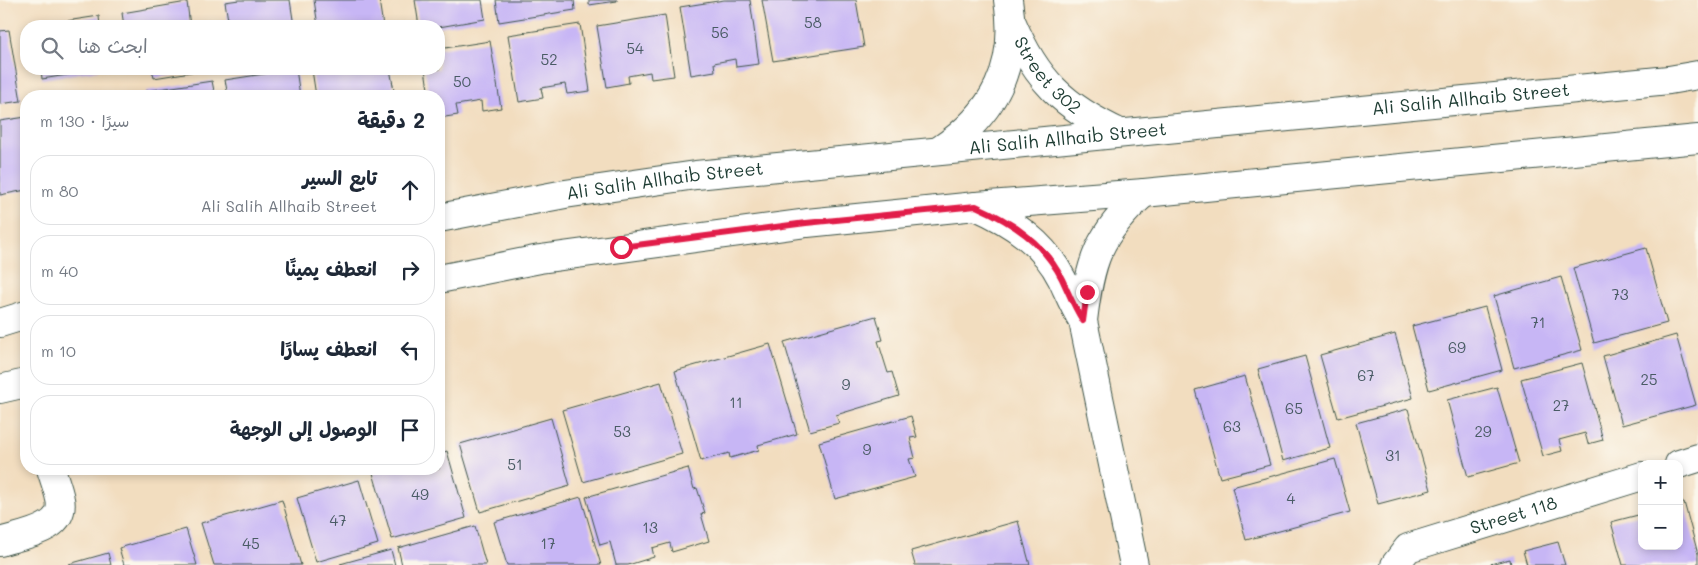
<!DOCTYPE html>
<html lang="ar">
<meta charset="utf-8">
<style>
body{margin:0;font-family:Mali,"Playpen Sans Arabic",sans-serif;background:#f6f6f7;color:#1f2937;direction:rtl}
.controls{position:absolute;right:15px;bottom:15px;display:grid;overflow:hidden;border-radius:10px;box-shadow:0 2px 8px #0003}
.controls button{width:45px;height:45px;display:grid;place-items:center;padding:0;border:0;border-bottom:1px solid #e0e1e3;background:#fff;color:#1f2937;font:25px sans-serif}
.stop{position:absolute;width:15px;height:15px;margin:-11px;border:4px solid #e11d48;border-radius:50%;background:#fff}
.stop.end{background:#e11d48;border-color:#fff;box-shadow:0 1px 5px #0008}
.list{margin:0;padding:0;list-style:none}
h2{display:flex;justify-content:space-between;align-items:center;height:65px;margin:0;padding:0 20px;font-size:21px}
h2 small{font-size:16px;font-weight:400;color:#747a83}
.list li{display:grid;grid-template-columns:32px 1fr auto;gap:15px;align-items:center;box-sizing:border-box;height:70px;margin:0 10px 10px;padding:0 10px;border:1px solid #e0e1e3;border-radius:20px}
.list b{display:block;font-size:19px;white-space:nowrap}
.list p{margin:0;font-size:16px;white-space:nowrap;color:#747a83}
.list em{font-size:16px;font-style:normal;color:#747a83}
.icon{flex:none;width:28px;height:28px;fill:none;stroke:currentColor;stroke-width:2;stroke-linecap:round;stroke-linejoin:round}
.map{position:relative;flex:none;width:1698px;height:565px;overflow:hidden;direction:ltr}
.search{position:absolute;background:#fff;box-shadow:0 2px 8px #0003;left:20px;top:20px;width:425px;height:55px;display:flex;align-items:center;gap:12px;box-sizing:border-box;padding:0 18px;border-radius:20px;color:#747a83;font-size:19px}
.panel{position:absolute;background:#fff;box-shadow:0 2px 8px #0003;left:20px;top:90px;width:425px;height:385px;border-radius:20px;direction:rtl}
.map>svg:first-child{display:block}
.building{fill:#c7b6f5}
.lines{fill:none;stroke-linecap:round;stroke-linejoin:round}
.minor-casing{stroke:#3f5549;stroke-width:30}
.minor{stroke:#fff;stroke-width:28}
.route{stroke:#e11d48;stroke-width:6}
.labels{text-anchor:middle;stroke-width:4;stroke-linejoin:round;paint-order:stroke}
.number-label{font-size:15px;fill:#495b64}
.street-label{font-size:18px;fill:#1f3d34;stroke:#fbf7ec}
</style>
<div class="map">
<svg width="1698" height="565" viewBox="0 0 1698 565">
<rect width="100%" height="100%" fill="#fbf7ec"/>
<filter id="ink" filterUnits="userSpaceOnUse"><feTurbulence type="fractalNoise" baseFrequency=".02" numOctaves="2"/><feDisplacementMap in="SourceGraphic" scale="10" xChannelSelector="R" yChannelSelector="G"/><feConvolveMatrix kernelMatrix="1 2 1 2 8 2 1 2 1" color-interpolation-filters="sRGB"/></filter>
<filter id="wash" filterUnits="userSpaceOnUse"><feTurbulence type="fractalNoise" baseFrequency=".0096" numOctaves="4" result="noise"/><feDisplacementMap in="SourceGraphic" scale="20" xChannelSelector="R" yChannelSelector="G"/><feGaussianBlur stdDeviation="1.12" result="paint"/><feColorMatrix in="noise" values="0 0 0 0 0 0 0 0 0 0 0 0 0 0 0 0 0 1.4 0 .05"/><feComposite in="paint" operator="in"/></filter>
<g filter="url(#wash)">
<rect width="100%" height="100%" fill="#f2ddbf"/>
<g id="blocks">
<path class="building" d="M 239,0 L 290,0 L 294,26 L 229,26 L 225,2 Z
M 314,0 L 379,0 L 383,26 L 318,26 Z
M 415,0 L 482,0 L 485,19 L 439,27 L 419,26 Z
M 496,0 L 574,0 L 575,10 L 499,22 Z
M 589,0 L 617,0 L 617,1 L 589,5 Z
M 724,0 L 750,0 L 759,64 L 736,67 L 735,59 L 714,63 L 715,71 L 691,75 L 680,7 Z
M 762,0 L 856,0 L 864,47 L 773,61 Z
M 187,2 L 190,26 L 124,26 L 122,13 Z
M 665,15 L 674,76 L 651,79 L 650,72 L 628,76 L 629,83 L 607,87 L 597,26 Z
M 99,16 L 100,26 L 40,26 L 40,25 Z
M 580,24 L 590,91 L 567,94 L 565,84 L 541,88 L 543,98 L 519,102 L 508,35 Z
M 9,30 L 21,101 L 0,104 L 0,31 Z
M 490,41 L 501,108 L 482,111 L 481,101 L 456,105 L 458,115 L 439,118 L 439,96 L 429,96 L 425,69 L 439,69 L 439,49 Z
M 41,69 L 98,69 L 98,70 L 42,79 Z
M 152,69 L 197,69 L 197,71 L 154,78 Z
M 296,69 L 300,96 L 228,96 L 225,80 Z
M 319,69 L 390,69 L 395,96 L 316,96 L 312,70 Z
M 212,81 L 215,96 L 147,96 L 146,91 Z
M 26,117 L 26,190 L 0,195 L 0,121 Z
M 1646,248 L 1667,323 L 1594,343 L 1573,268 Z
M 1561,277 L 1582,350 L 1514,368 L 1494,296 Z
M 1485,307 L 1502,370 L 1429,390 L 1412,326 Z
M 876,316 L 883,340 L 878,341 L 888,373 L 892,372 L 899,396 L 836,415 L 839,423 L 810,431 L 784,342 Z
M 1395,334 L 1413,398 L 1338,418 L 1320,355 Z
M 1676,335 L 1696,405 L 1622,425 L 1603,356 Z
M 770,344 L 797,434 L 758,445 L 759,450 L 730,458 L 729,453 L 701,461 L 675,371 Z
M 1305,356 L 1330,448 L 1283,461 L 1258,369 Z
M 1582,363 L 1603,440 L 1588,444 L 1585,433 L 1559,440 L 1562,451 L 1543,456 L 1521,379 Z
M 1245,376 L 1270,465 L 1220,478 L 1195,390 Z
M 661,382 L 682,454 L 583,482 L 562,410 Z
M 1497,387 L 1519,463 L 1468,477 L 1447,400 Z
M 1408,409 L 1431,490 L 1378,504 L 1356,423 Z
M 911,416 L 917,437 L 910,438 L 915,458 L 909,459 L 915,477 L 835,499 L 819,442 Z
M 551,418 L 570,486 L 480,512 L 460,444 Z
M 447,451 L 466,518 L 392,539 L 373,473 L 387,469 L 439,469 L 439,454 Z
M 1335,459 L 1350,512 L 1246,540 L 1232,487 Z
M 688,468 L 694,489 L 697,488 L 705,513 L 701,514 L 709,541 L 672,552 L 670,543 L 652,548 L 654,557 L 628,565 L 616,565 L 610,542 L 600,545 L 586,497 Z
M 359,480 L 378,544 L 316,562 L 297,498 Z
M 581,497 L 601,565 L 507,565 L 494,522 Z
M 282,500 L 301,565 L 214,565 L 201,523 Z
M 1684,502 L 1698,554 L 1698,565 L 1623,565 L 1611,522 L 1642,514 L 1642,546 L 1679,546 L 1679,503 Z
M 1018,521 L 1030,565 L 915,565 L 911,551 Z
M 475,526 L 486,565 L 402,565 L 398,548 Z
M 186,529 L 197,565 L 124,565 L 119,548 Z
M 1558,542 L 1565,565 L 1527,565 L 1523,551 Z
M 391,550 L 395,565 L 341,565 L 340,564 Z
M 108,553 L 111,565 L 69,565 L 69,564 Z
M 1510,559 L 1511,565 L 1490,565 L 1490,564 Z"/>
</g>
</g>
<g filter="url(#ink)">
<use href="#blocks" fill-opacity="0" stroke="#3f5549" stroke-width="1"/>
<g class="lines">
<defs>
<g id="minor">
<path id="s1" d="M 1012,23 C 1036,80 1064,107 1120,133"/>
<path d="M 940,150 C 994,114 1019,66 1008,0"/>
<path d="M 976,206 C 1012,222 1044,243 1062,279 C 1069,294 1074,307 1083,321"/>
<path id="s2" d="M 439,218 L 565,194 L 696,175 L 1669,80 L 1698,75"/>
<path d="M 439,279 L 540,259 L 807,223 L 976,206 L 1144,193 L 1698,139"/>
<path d="M 0,323 L 26,315"/>
<path d="M 0,389 L 26,383"/>
<path d="M 1679,464 L 1698,458"/>
<path d="M 0,542 C 21,535 67,530 60,499 C 58,489 54,479 51,469"/>
<path d="M 1134,565 L 1083,321 C 1090,261 1098,234 1144,193"/>
<path id="s3" d="M 1395,565 L 1408,548 L 1642,476"/>
</g>
</defs>
<use href="#minor" class="minor-casing"/>
<use href="#minor" class="minor"/>
</g>
</g>
<g class="lines" filter="url(#ink)">
<path class="route" d="M 621,247 L 806,223 L 976,206 C 1012,222 1044,243 1062,279 C 1069,294 1074,307 1083,321 L 1087,292"/>
</g>
<g class="labels">
<g class="number-label">
<text x="813" y="28">58</text>
<text x="720" y="38">56</text>
<text x="635" y="54">54</text>
<text x="549" y="65">52</text>
<text x="462" y="87">50</text>
<text x="1620" y="300">73</text>
<text x="1538" y="328">71</text>
<text x="1457" y="353">69</text>
<text x="1366" y="381">67</text>
<text x="1649" y="385">25</text>
<text x="846" y="390">9</text>
<text x="736" y="408">11</text>
<text x="1561" y="411">27</text>
<text x="1294" y="414">65</text>
<text x="1232" y="432">63</text>
<text x="622" y="437">53</text>
<text x="1483" y="437">29</text>
<text x="867" y="455">9</text>
<text x="1393" y="461">31</text>
<text x="515" y="470">51</text>
<text x="420" y="500">49</text>
<text x="1291" y="504">4</text>
<text x="338" y="526">47</text>
<text x="650" y="533">13</text>
<text x="251" y="549">45</text>
<text x="548" y="549">17</text>
</g>
<g class="street-label">
<text dy="6" stroke="none"><textPath href="#s1" startOffset="64">Street 302</textPath></text>
<text dy="6" stroke="none"><textPath href="#s2" startOffset="1039">Ali Salih Allhaib Street</textPath></text>
<text dy="6" stroke="none"><textPath href="#s2" startOffset="634">Ali Salih Allhaib Street</textPath></text>
<text dy="6" stroke="none"><textPath href="#s2" startOffset="229">Ali Salih Allhaib Street</textPath></text>
<text dy="6" stroke="none"><textPath href="#s3" startOffset="132">Street 118</textPath></text>
</g>
</g>
</svg>
<div class="controls">
<button>+</button>
<button>−</button>
</div>
<div class="stop" style="left:621px;top:247px"></div>
<div class="stop end" style="left:1087px;top:292px"></div>
<div class="search"><svg class="icon" aria-label="search" viewBox="0 0 24 24"><circle cx="10" cy="10" r="6"/><path d="M15 15l6 6"/></svg>ابحث هنا</div>
<section class="panel">
<h2>2 دقيقة<small>سيرًا · 130 m</small></h2>
<ul class="list">
<li><svg class="icon" aria-label="ahead" viewBox="0 0 24 24"><path d="M12 20V5M6 11l6-6 6 6"/></svg><div><b>تابع السير</b><p>Ali Salih Allhaib Street</p></div><em>80 m</em></li>
<li><svg class="icon" aria-label="right" viewBox="0 0 24 24"><path d="M7 20v-9h11M14 6l5 5-5 5"/></svg><div><b>انعطف يمينًا</b></div><em>40 m</em></li>
<li><svg class="icon" aria-label="left" viewBox="0 0 24 24"><path d="M17 20v-9H6M10 6l-5 5 5 5"/></svg><div><b>انعطف يسارًا</b></div><em>10 m</em></li>
<li><svg class="icon" aria-label="arrive" viewBox="0 0 24 24"><path d="M6 21V4h12l-3 4 3 4H6"/></svg><div><b>الوصول إلى الوجهة</b></div></li>
</ul>
</section>
</div>
